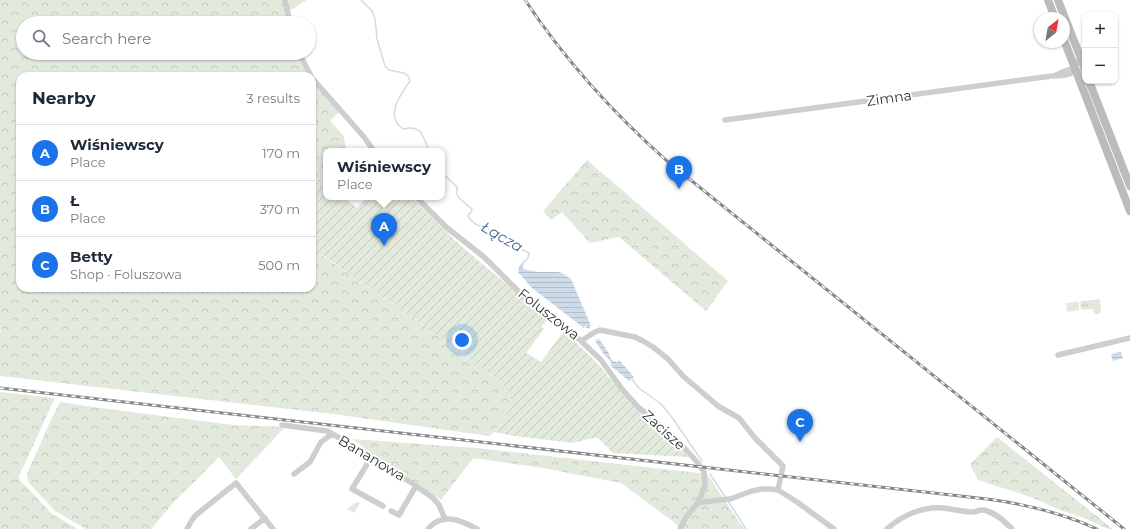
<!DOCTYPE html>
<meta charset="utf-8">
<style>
body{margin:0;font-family:Montserrat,sans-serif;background:#f2f2f3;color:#1f2937}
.controls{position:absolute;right:12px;top:12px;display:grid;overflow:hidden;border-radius:8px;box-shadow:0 1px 3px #0004}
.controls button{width:36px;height:36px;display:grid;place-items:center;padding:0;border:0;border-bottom:1px solid #e0e1e3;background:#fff;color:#1f2937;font:20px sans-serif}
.compass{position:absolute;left:1034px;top:12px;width:36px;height:36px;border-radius:50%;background:#fff;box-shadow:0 1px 3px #0004;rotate:31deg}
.you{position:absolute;left:462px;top:340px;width:14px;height:14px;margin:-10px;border:3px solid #fff;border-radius:50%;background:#1a73e8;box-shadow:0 0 0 6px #1a73e833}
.badge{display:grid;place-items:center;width:26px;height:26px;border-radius:50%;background:#1a73e8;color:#fff;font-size:13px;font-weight:700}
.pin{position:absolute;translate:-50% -33px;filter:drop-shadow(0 1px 2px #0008)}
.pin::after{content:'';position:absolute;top:21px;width:14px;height:12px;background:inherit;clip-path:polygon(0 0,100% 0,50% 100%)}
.popup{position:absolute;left:323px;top:148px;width:122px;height:52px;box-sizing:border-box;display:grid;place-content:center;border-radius:8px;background:#fff;filter:drop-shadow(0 1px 3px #0005);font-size:13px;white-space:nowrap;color:#747a83}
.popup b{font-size:15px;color:#1f2937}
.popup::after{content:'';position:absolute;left:50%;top:100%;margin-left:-8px;border:8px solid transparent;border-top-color:#fff}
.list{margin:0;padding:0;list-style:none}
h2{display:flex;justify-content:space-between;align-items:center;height:52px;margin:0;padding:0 16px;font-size:17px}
h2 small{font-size:13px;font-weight:400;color:#747a83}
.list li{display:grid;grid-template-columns:26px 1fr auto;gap:12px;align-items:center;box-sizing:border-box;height:56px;padding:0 16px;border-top:1px solid #e0e1e3}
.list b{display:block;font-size:15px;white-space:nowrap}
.list p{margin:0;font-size:13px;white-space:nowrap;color:#747a83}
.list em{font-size:13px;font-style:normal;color:#747a83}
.icon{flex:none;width:22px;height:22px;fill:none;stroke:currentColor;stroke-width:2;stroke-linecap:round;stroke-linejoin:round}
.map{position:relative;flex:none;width:1130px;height:529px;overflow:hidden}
.search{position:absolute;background:#fff;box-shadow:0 1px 3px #0004;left:16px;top:16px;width:300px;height:44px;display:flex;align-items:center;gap:10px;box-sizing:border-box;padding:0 14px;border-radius:22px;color:#747a83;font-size:15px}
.panel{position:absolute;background:#fff;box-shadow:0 1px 3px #0004;left:16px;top:72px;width:300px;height:220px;border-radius:12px}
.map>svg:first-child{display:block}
.grass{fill:url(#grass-tufts)}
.forest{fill:url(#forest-crowns)}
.garden{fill:url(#garden-furrows)}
.water{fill:url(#water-rules)}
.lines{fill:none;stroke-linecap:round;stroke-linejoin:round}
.stream{stroke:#cedcea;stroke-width:1.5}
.minor{stroke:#cecece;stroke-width:5.5}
.secondary{stroke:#bbb;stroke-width:8}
.rail-casing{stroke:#868686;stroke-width:3}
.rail{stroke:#fff;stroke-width:1.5;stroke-dasharray:4.5;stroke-linecap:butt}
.labels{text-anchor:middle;stroke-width:4;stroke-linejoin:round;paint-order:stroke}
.street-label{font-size:14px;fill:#313131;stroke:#fff}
.water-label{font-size:15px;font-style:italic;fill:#44698e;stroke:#fff}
</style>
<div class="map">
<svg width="1130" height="529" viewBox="0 0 1130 529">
<defs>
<pattern id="grass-tufts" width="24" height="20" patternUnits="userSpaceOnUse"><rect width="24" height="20" fill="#e2e9dd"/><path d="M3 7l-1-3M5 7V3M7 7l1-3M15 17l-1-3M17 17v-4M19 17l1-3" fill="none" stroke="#c2c8be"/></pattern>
<pattern id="forest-crowns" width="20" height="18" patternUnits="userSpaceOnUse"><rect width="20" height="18" fill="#e2e9dd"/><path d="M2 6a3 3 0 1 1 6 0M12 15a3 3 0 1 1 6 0" fill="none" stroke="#c2c8be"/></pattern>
<pattern id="garden-furrows" width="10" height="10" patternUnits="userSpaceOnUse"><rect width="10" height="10" fill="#e2e9dd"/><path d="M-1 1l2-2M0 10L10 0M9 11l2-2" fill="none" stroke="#c2c8be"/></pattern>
<pattern id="water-rules" width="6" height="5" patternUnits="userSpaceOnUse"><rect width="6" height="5" fill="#cedcea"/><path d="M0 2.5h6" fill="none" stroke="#b1bdc9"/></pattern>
</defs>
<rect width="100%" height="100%" fill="#fff"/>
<path class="grass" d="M 1100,299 L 1101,311 L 1099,314 L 1095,314 L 1092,309 L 1081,310 L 1080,302 L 1081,301 Z
M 1077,302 L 1079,302 L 1079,310 L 1067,312 L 1066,303 Z
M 357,502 L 360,503 L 354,513 L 347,509 Z"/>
<path class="forest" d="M 0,0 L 307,0 L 286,13 L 288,23 L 23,23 L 23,53 L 298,53 L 310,76 L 20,76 L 20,288 L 312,288 L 312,266 L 320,254 L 410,316 L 500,381 L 513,403 L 494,432 L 489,436 L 333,414 L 0,376 L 0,332 L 2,332 L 0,329 Z
M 312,79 L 339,112 L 330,121 L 344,136 L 346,151 L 326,151 L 326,184 L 312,173 Z
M 587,160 L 728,281 L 706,311 L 619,237 L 590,243 L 562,212 L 551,220 L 543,211 Z
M 0,392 L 55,398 L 19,476 L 19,479 L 52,514 L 78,529 L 0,529 Z
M 60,402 L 100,408 L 233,425 L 285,427 L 236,479 L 219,457 L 174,502 L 151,529 L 86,529 L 55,511 L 28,482 L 27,474 L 50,422 Z
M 997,437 L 1113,529 L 1108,529 L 1084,518 L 1060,510 L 1031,497 L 978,480 L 970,464 Z
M 352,439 L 476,448 L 707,474 L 744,529 L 680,529 L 675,523 L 621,483 L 543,468 L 473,458 L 441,500 Z"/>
<path class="garden" d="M 312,173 L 326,184 L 326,197 L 343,197 L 357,208 L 365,198 L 367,198 L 368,197 L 411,197 L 461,246 L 548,319 L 541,327 L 544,329 L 526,353 L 541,362 L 564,331 L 599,365 L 636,409 L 644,415 L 689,457 L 613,453 L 598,438 L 593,438 L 573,443 L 514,436 L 494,432 L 513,403 L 500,381 L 410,316 L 342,269 L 326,257 L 320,254 L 312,266 Z"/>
<path class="water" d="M 522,263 L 524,265 L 522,268 L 527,270 L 538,272 L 558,272 L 562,273 L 571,279 L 591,326 L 588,329 L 585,326 L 584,328 L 580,325 L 532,288 L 518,272 L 519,267 Z
M 599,339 L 610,355 L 609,356 L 614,362 L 615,361 L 618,363 L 618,361 L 619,360 L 634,377 L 629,381 L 610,365 L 612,364 L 607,357 L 606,357 L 595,341 Z
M 1121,352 L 1123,358 L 1113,361 L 1111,354 Z"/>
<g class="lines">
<path class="stream" d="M 361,0 L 372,11 L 375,19 L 377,39 L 385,66 L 389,70 L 404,73 L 408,76 L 410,81 C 401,94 384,116 403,129 C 422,124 423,137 429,151
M 442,173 L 450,180 L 457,187 L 457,194 L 459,198 L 472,209 L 471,212 L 468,215 L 469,218 L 474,223 L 483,228 L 487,227 L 491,232 L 498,235 L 501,239 L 529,253 L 528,258 L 521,265
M 631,378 L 639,388 L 661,404 L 671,416 L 702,461
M 710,474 L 726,498
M 728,501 L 746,529"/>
<path class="minor" d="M 285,0 L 290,23
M 299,53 L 311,76
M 1056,75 C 1069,69 1073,66 1085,75
M 312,78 L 364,137 L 374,151
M 725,120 L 1052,76 C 1071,76 1076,75 1080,55
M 416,197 L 446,227 L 484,257 L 518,291 L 581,341 L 595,332 L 600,330 L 635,337 L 643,341 L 653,347 L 668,359 L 683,376 L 718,406 L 739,418 L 755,438 L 783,466 L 778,490
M 581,341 L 601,360 L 622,389 L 638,407 L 648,415 L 678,441 L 698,463 L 704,472 L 705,485 L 701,496 L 697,504 L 686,517 L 680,529
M 1058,355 L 1130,338
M 282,425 L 327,431 L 370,455 L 416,486 L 433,498 L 439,505 L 445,519
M 372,456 L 352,489 L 383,506
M 294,474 L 310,462 L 321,442 L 332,434
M 697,504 L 702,502 L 730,499 L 752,491 L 762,489 L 771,489 L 778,490 L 797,502 L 834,529
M 391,511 L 399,515 L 416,486
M 187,529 L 192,520 L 196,515 L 236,483 L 273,529
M 251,529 L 265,518
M 428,529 C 442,512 461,520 477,529
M 887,529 C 902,515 924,506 944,508 C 953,509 963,512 972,512 C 978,512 980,508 987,511 C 997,514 1005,522 1012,529"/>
<path class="secondary" d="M 1048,0 L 1055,18
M 1058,0 L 1085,69
M 1064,40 L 1130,211
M 1089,81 L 1130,186"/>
<defs>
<path id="rail" d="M 525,0 C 565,60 613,113 667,161 L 1124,529
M 0,388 L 987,499 C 1025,504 1062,513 1097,529"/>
</defs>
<use href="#rail" class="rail-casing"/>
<use href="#rail" class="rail"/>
</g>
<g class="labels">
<g class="street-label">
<text transform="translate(889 98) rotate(-8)" y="5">Zimna</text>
<text transform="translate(549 314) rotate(38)" y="5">Foluszowa</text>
<text transform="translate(664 430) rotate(42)" y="5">Zacisze</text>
<text transform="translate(372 458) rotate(31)" y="5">Bananowa</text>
</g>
<g class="water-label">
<text transform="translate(502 237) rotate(30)" y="5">Łącza</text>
</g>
</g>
</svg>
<div class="controls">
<button>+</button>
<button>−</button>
</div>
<svg class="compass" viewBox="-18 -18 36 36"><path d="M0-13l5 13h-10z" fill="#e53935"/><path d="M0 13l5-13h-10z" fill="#747a83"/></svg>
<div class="you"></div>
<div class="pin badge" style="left:384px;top:246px">A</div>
<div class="popup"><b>Wiśniewscy</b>Place</div>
<div class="pin badge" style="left:679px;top:189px">B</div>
<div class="pin badge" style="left:800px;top:442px">C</div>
<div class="search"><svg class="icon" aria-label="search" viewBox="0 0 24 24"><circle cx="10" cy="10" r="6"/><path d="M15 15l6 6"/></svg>Search here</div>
<section class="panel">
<h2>Nearby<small>3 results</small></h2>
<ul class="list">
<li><span class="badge">A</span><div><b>Wiśniewscy</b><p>Place</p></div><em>170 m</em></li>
<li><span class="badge">B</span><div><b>Ł</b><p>Place</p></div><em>370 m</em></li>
<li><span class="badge">C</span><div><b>Betty</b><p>Shop · Foluszowa</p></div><em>500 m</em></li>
</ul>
</section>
</div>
